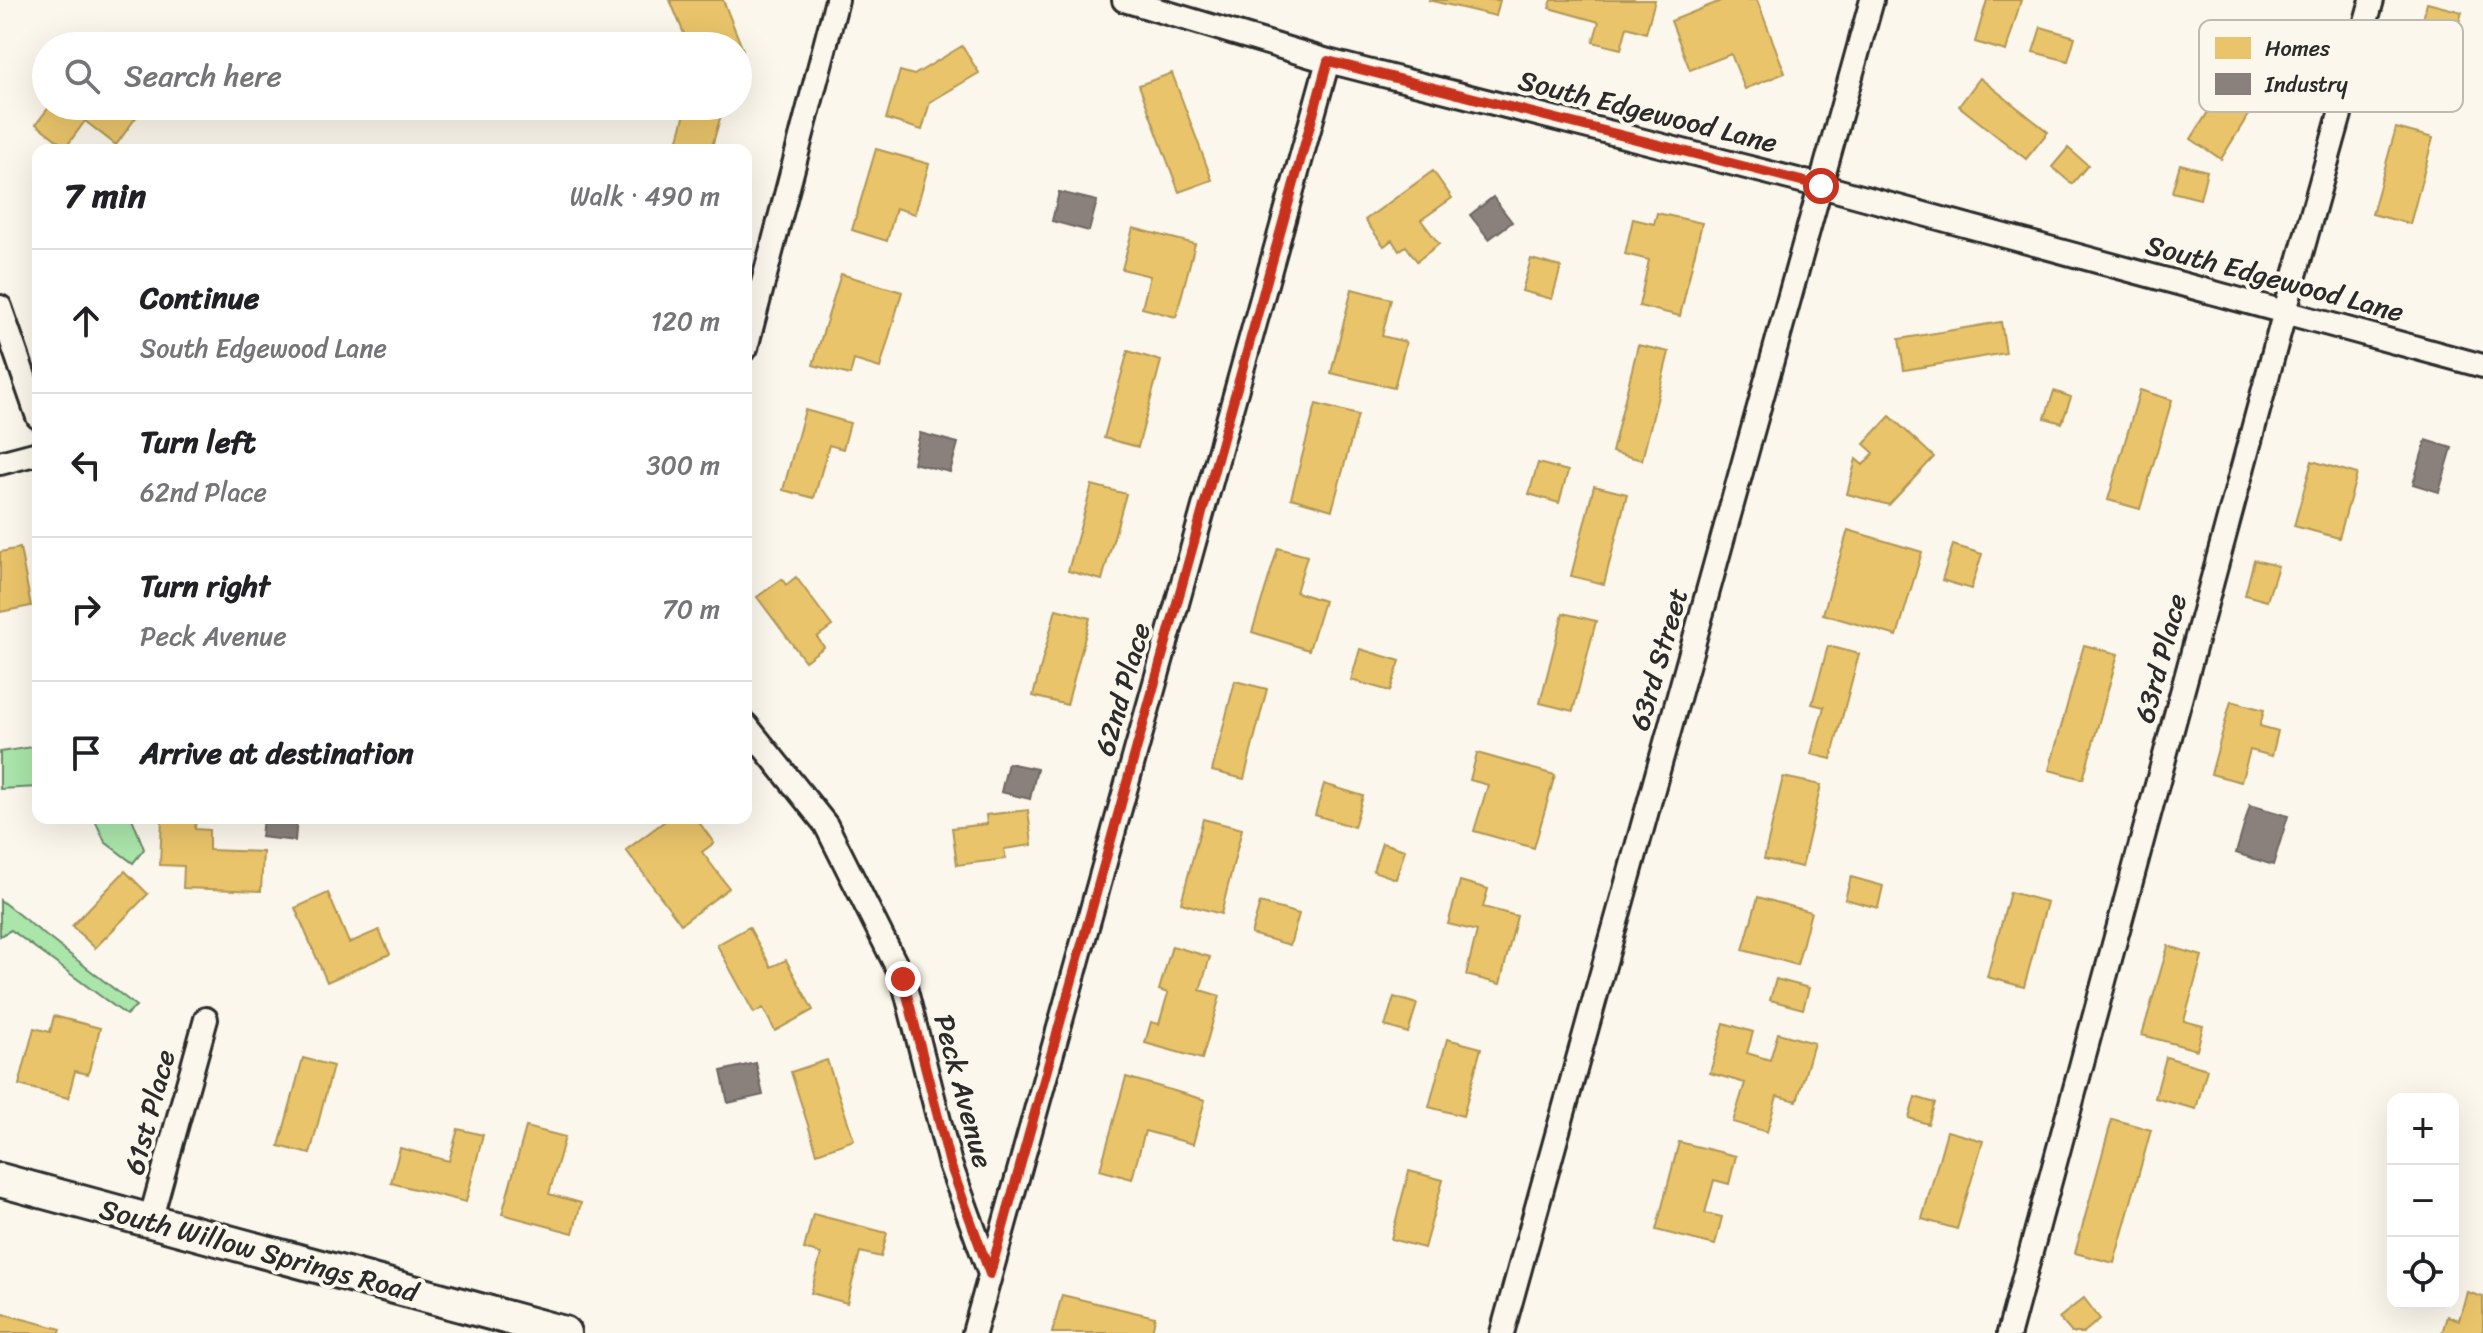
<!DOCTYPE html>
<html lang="en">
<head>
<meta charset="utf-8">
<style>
  :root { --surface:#fff; --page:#f2f2f2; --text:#202124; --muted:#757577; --line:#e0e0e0 }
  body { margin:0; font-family:Sriracha,sans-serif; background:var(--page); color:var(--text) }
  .controls { position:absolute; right:24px; bottom:24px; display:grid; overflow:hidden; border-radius:16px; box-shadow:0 8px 32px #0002 }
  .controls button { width:72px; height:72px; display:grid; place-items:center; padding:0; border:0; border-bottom:2px solid var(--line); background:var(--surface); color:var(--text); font:40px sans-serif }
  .stop { position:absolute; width:24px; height:24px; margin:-18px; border:6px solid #c8321e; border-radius:50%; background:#fff }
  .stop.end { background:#c8321e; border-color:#fff; box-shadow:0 2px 8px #0008 }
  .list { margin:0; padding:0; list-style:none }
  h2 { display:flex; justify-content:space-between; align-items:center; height:104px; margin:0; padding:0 32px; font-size:34px }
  h2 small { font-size:26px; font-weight:400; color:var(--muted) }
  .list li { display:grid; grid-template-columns:52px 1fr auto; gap:24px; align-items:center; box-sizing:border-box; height:144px; padding:0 32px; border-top:2px solid var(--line) }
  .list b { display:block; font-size:30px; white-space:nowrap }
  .list p { margin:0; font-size:26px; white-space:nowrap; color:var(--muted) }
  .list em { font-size:26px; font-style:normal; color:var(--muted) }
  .icon { flex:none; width:44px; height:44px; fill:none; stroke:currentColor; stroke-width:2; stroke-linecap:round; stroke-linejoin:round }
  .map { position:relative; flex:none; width:2483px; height:1333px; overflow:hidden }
  .search { position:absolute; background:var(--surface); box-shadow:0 8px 32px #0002; left:32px; top:32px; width:720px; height:88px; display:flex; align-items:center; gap:20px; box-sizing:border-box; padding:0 28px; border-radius:44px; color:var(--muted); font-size:30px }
  .panel { position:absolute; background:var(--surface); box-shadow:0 8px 32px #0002; left:32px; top:144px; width:720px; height:680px; border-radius:16px }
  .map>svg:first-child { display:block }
  .green { fill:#aae5aa; stroke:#6a886a; stroke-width:2 }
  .homes { fill:#e9c46a; stroke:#b09657; stroke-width:2 }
  .industry { fill:#8a817c; stroke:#6e6764; stroke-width:2 }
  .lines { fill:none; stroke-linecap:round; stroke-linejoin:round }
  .street-casing { stroke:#2b2b2b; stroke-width:28 }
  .secondary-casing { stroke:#2b2b2b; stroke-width:38 }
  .street { stroke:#fbf7ec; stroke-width:22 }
  .secondary { stroke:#fbf7ec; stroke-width:32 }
  .route { stroke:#c8321e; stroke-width:10 }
  .labels { text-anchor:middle; stroke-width:8; stroke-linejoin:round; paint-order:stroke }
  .street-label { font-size:28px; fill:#2b2b2b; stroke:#fbf7ec }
  .key { fill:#fbf7ec; stroke:#bdbab2; stroke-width:2 }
  .key-label { font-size:22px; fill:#2b2b2b }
</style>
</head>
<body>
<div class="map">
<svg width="2483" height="1333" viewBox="0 0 2483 1333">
  <rect width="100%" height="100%" fill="#fbf7ec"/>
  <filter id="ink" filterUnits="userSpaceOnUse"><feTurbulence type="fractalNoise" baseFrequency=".0125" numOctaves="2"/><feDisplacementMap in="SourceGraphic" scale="16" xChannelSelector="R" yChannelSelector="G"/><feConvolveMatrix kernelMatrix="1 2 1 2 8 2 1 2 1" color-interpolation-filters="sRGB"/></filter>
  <g filter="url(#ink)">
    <!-- green -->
    <path class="green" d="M 38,746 L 38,787 L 0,789 L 0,752 Z
      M 94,818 L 132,818 L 144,849 L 133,863 L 105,842 Z
      M 0,900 L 136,1006 L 126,1015 L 11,930 L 0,936 Z"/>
    <!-- homes -->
    <path class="homes" d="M 670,0 L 723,0 L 743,50 L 738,53 L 738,46 L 689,46 Z
      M 1428,0 L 1500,0 L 1496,16 Z
      M 1552,0 L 1655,0 L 1646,33 L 1627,27 L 1621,49 L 1593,42 L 1599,22 L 1549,8 Z
      M 1723,0 L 1757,0 L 1785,73 L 1745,89 L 1731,54 L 1690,70 L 1671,21 Z
      M 1987,0 L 2021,0 L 2006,51 L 1975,42 Z
      M 2427,3 L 2462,12 L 2454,40 L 2420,32 Z
      M 2041,27 L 2075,37 L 2068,61 L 2033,52 Z
      M 962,46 L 979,73 L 930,102 L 922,130 L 886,119 L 900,71 L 914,75 Z
      M 1172,73 L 1212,180 L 1179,192 L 1139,85 Z
      M 1980,78 L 2048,132 L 2026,159 L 1959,106 Z
      M 2225,85 L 2255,104 L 2221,159 L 2191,139 Z
      M 50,106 L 123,106 L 137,116 L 116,145 L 85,121 L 66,147 L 36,124 Z
      M 687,106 L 723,108 L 711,150 L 675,150 Z
      M 2396,128 L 2433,138 L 2410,224 L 2372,214 Z
      M 2068,148 L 2088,165 L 2072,184 L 2052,167 Z
      M 876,149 L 929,164 L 915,214 L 896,208 L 887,241 L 852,230 Z
      M 2180,164 L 2207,171 L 2200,199 L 2172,192 Z
      M 1433,171 L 1452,198 L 1421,220 L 1439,244 L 1417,261 L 1406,246 L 1399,251 L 1392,240 L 1384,246 L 1365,220 Z
      M 1657,213 L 1702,223 L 1680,316 L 1639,306 L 1649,260 L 1625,254 L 1633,219 L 1654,224 Z
      M 1133,228 L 1195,244 L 1176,317 L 1142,308 L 1150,276 L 1122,269 Z
      M 1531,259 L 1561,267 L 1552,299 L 1522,291 Z
      M 841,274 L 902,292 L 880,368 L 854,360 L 850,375 L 813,365 Z
      M 1352,289 L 1391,299 L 1382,336 L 1406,342 L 1394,388 L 1331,373 Z
      M 2001,322 L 2006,353 L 1904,370 L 1899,339 Z
      M 1638,345 L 1669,352 L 1642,460 L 1612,452 Z
      M 1128,351 L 1161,361 L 1138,447 L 1104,438 Z
      M 2140,390 L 2172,400 L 2140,509 L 2108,500 Z
      M 2054,391 L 2071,397 L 2062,423 L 2045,418 Z
      M 1316,404 L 1358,415 L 1332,510 L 1291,498 Z
      M 805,410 L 850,423 L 843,449 L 829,445 L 814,498 L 783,490 Z
      M 1890,416 L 1934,457 L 1889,505 L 1847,494 L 1856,459 L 1863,465 L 1874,453 L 1864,444 Z
      M 2312,461 L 2357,474 L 2339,538 L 2294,526 Z
      M 1538,463 L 1568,471 L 1559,503 L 1529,494 Z
      M 1092,485 L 1126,494 L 1102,580 L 1068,571 Z
      M 1594,486 L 1627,494 L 1604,584 L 1571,576 Z
      M 1848,530 L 1922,552 L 1897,636 L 1823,614 Z
      M 1953,545 L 1982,554 L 1971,589 L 1942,580 Z
      M 20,548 L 31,606 L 0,612 L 0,552 Z
      M 1278,548 L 1307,556 L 1296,592 L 1324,601 L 1309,650 L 1252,632 Z
      M 2254,560 L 2278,566 L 2267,601 L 2245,595 Z
      M 796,577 L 832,626 L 817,637 L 824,647 L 805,661 L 757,597 L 782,579 L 786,585 Z
      M 1056,609 L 1090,618 L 1067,705 L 1033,696 Z
      M 1563,613 L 1596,621 L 1573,711 L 1540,703 Z
      M 2084,645 L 2118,654 L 2083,779 L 2049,770 Z
      M 1828,646 L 1859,654 L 1831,759 L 1811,754 L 1824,707 L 1812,704 Z
      M 1360,649 L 1400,661 L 1390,691 L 1351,680 Z
      M 1235,681 L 1267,689 L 1244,779 L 1212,771 Z
      M 2231,701 L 2264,710 L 2260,726 L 2278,731 L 2272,756 L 2250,750 L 2241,782 L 2211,774 Z
      M 1477,753 L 1555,775 L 1534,848 L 1474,831 L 1488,785 L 1470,780 Z
      M 1783,777 L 1821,785 L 1802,867 L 1764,859 Z
      M 1324,784 L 1363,796 L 1354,827 L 1315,815 Z
      M 1028,810 L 1032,845 L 1004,849 L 1006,859 L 957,865 L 952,828 L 987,824 L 986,815 Z
      M 162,818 L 196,818 L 195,829 L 209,830 L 209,850 L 263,852 L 261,891 L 183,888 L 184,866 L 160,865 Z
      M 669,818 L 696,818 L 714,843 L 702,852 L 729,888 L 681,924 L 626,850 Z
      M 1203,819 L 1242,829 L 1221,914 L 1181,903 Z
      M 1382,843 L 1405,850 L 1396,879 L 1373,871 Z
      M 125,871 L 148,894 L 95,948 L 72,926 Z
      M 1851,877 L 1883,886 L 1878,908 L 1845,899 Z
      M 1460,881 L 1488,889 L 1483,907 L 1517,916 L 1500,984 L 1466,975 L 1477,931 L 1448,924 Z
      M 2010,892 L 2047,902 L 2024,987 L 1987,977 Z
      M 328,893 L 349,943 L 379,930 L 390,954 L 327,982 L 295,908 Z
      M 1758,897 L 1811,912 L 1797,965 L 1743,950 Z
      M 1260,903 L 1299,914 L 1290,945 L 1251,934 Z
      M 749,927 L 771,967 L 786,960 L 813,1010 L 775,1031 L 763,1008 L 754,1013 L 717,945 Z
      M 1172,946 L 1210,957 L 1200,990 L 1220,996 L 1202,1059 L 1145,1043 L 1151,1022 L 1159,1024 L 1168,993 L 1159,990 Z
      M 2168,946 L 2202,956 L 2184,1021 L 2203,1026 L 2197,1050 L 2142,1035 Z
      M 1776,979 L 1809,988 L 1803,1009 L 1770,1000 Z
      M 1394,997 L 1417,1004 L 1408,1033 L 1385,1026 Z
      M 54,1016 L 100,1028 L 88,1074 L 75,1071 L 68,1098 L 19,1085 L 34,1028 L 50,1032 Z
      M 1724,1023 L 1753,1032 L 1747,1053 L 1770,1060 L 1778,1033 L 1814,1043 L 1797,1101 L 1777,1096 L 1767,1132 L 1733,1122 L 1745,1083 L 1710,1073 Z
      M 1447,1039 L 1481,1048 L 1463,1116 L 1429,1107 Z
      M 2166,1057 L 2207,1069 L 2196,1109 L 2155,1098 Z
      M 303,1058 L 333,1066 L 310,1154 L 279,1146 Z
      M 827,1060 L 854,1140 L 817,1153 L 791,1072 Z
      M 1126,1077 L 1205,1100 L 1193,1144 L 1145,1131 L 1132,1179 L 1100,1170 Z
      M 1915,1097 L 1935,1103 L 1928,1124 L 1909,1118 Z
      M 2112,1119 L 2151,1130 L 2114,1263 L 2075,1253 Z
      M 526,1127 L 565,1137 L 549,1194 L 581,1203 L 573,1233 L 502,1214 Z
      M 458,1129 L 483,1135 L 466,1202 L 391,1183 L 400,1148 L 449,1161 Z
      M 1947,1131 L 1983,1141 L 1957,1229 L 1922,1219 Z
      M 1679,1142 L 1736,1156 L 1729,1184 L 1714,1180 L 1705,1213 L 1722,1217 L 1715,1245 L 1656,1230 Z
      M 1409,1171 L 1443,1180 L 1424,1248 L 1391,1239 Z
      M 813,1214 L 887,1233 L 881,1257 L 860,1252 L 847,1303 L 811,1293 L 821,1254 L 804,1249 Z
      M 2467,1292 L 2483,1297 L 2483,1333 L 2442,1333 L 2447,1316 L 2459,1320 Z
      M 1062,1295 L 1155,1317 L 1152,1333 L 1052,1333 Z
      M 2084,1298 L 2100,1319 L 2083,1333 L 2072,1333 L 2059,1318 Z
      M 0,1313 L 61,1329 L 60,1333 L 0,1333 Z"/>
    <!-- industry -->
    <path class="industry" d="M 1059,192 L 1097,201 L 1089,231 L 1052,221 Z
      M 1493,197 L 1512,222 L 1489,239 L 1470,215 Z
      M 920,433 L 958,443 L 950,472 L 913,463 Z
      M 2426,440 L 2452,448 L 2439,492 L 2413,484 Z
      M 1008,763 L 1037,769 L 1030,799 L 1001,792 Z
      M 2250,805 L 2288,816 L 2273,865 L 2236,853 Z
      M 263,818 L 297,818 L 295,841 L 261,837 Z
      M 756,1063 L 763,1095 L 728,1103 L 721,1071 Z"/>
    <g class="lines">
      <!-- street casing -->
      <g class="street-casing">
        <path id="street" d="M 1124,0 L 1328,61 L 1821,186 L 2483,366
          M 0,307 L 38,417
          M 746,348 L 837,0
          M 0,463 L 38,453
          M 746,725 L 826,825 L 903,979 L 950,1164 L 990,1274
          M 150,1221 L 206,1019
          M 974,1333 L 1328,61
          M 1502,1333 L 1872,0
          M 2009,1333 L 2285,311 L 2372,0"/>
      </g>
      <!-- secondary casing -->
      <g class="secondary-casing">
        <path id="secondary" d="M 0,1180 L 564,1333"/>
      </g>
      <!-- street -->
      <use href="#street" class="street"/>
      <!-- secondary -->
      <use href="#secondary" class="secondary"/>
    </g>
  </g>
  <g class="lines" filter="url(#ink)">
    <!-- route -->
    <path class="route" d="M 903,979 L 950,1164 L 990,1274 L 1328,61 L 1821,186"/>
  </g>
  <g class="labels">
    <!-- street labels -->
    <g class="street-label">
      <text transform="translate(1648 111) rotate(14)" y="10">South Edgewood Lane</text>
      <text transform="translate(2275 278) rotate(15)" y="10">South Edgewood Lane</text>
      <text transform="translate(2160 658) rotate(-75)" y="10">63rd Place</text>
      <text transform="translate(1658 659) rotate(-74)" y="10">63rd Street</text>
      <text transform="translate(1122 689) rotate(-74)" y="10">62nd Place</text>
      <text transform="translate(964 1091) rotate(75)" y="10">Peck Avenue</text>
      <text transform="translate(149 1112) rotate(-75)" y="10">61st Place</text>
      <text transform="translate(259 1250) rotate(15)" y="10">South Willow Springs Road</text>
    </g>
  </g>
  <!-- legend -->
  <rect x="2199" y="20" width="264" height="92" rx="12" class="key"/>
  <rect x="2215" y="37" width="36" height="22" fill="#e9c46a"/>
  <rect x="2215" y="73" width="36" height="22" fill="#8a817c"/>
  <g class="key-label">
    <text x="2265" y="56">Homes</text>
    <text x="2265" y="92">Industry</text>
  </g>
</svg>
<div class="controls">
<button>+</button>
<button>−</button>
<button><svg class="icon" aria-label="locate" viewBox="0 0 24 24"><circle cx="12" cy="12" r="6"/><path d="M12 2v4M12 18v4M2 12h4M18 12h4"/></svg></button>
</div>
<div class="stop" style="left:1821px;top:186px"></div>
<div class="stop end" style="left:903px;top:979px"></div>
<div class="search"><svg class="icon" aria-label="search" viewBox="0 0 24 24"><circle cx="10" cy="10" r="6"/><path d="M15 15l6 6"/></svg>Search here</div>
<section class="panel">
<h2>7 min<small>Walk · 490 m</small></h2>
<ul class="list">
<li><svg class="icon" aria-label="ahead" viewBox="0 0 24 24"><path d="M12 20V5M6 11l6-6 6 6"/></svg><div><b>Continue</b><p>South Edgewood Lane</p></div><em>120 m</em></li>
<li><svg class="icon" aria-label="left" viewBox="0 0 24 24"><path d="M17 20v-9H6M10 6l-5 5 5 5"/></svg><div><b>Turn left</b><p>62nd Place</p></div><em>300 m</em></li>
<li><svg class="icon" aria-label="right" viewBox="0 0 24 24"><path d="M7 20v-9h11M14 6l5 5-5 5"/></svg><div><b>Turn right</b><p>Peck Avenue</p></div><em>70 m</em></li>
<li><svg class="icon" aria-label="arrive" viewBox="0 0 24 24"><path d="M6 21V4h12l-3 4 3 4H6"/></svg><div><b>Arrive at destination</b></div></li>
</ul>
</section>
</div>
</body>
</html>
